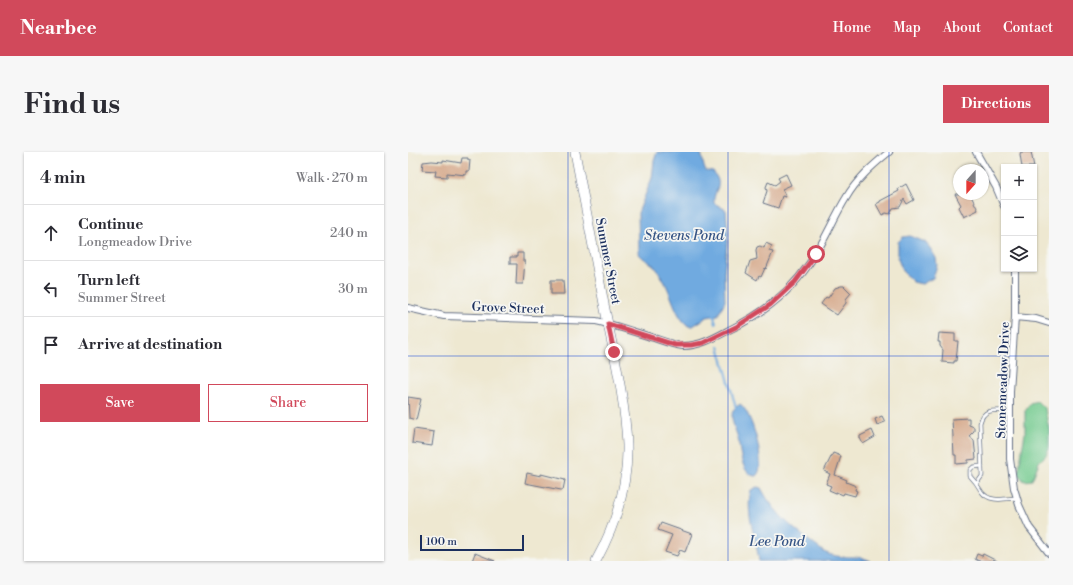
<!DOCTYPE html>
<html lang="en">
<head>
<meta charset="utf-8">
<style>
  :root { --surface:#fff; --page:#f7f7f7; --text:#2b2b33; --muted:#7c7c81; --line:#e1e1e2; --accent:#d1495b }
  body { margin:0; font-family:"Libre Bodoni",serif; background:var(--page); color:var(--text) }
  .controls { position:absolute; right:12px; top:12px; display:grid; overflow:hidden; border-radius:0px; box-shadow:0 1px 3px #0004 }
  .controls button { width:36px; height:36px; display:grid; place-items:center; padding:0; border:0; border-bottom:1px solid var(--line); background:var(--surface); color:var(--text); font:20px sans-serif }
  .compass { position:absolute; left:545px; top:12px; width:36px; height:36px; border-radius:50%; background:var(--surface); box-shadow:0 1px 3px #0004; rotate:201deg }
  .scale { position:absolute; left:12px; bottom:10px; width:104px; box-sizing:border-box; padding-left:4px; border:2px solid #1b2f5e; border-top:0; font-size:11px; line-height:14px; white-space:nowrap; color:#1b2f5e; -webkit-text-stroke:3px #f6f6f2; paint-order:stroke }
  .stop { position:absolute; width:12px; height:12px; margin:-9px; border:3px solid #d1495b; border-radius:50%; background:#fff }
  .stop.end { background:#d1495b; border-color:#fff; box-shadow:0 1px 4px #0008 }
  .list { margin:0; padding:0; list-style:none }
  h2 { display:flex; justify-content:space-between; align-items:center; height:52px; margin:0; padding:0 16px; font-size:17px }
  h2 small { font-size:13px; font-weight:400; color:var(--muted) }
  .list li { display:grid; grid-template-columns:26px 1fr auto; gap:12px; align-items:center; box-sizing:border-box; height:56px; padding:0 16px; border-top:1px solid var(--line) }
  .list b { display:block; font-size:15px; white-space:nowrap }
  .list p { margin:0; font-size:13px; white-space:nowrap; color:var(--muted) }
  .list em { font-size:13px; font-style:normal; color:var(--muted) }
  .actions { display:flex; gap:8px; padding:12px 16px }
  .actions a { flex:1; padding:9px 0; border:1px solid var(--accent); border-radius:0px; text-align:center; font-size:14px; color:var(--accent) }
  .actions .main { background:var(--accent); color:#fff }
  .icon { flex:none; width:22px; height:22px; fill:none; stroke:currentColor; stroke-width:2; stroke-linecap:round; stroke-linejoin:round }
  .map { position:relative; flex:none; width:641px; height:409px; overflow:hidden; border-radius:0px }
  header { display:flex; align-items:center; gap:24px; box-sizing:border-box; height:56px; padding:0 20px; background:var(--accent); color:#fff }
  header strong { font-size:19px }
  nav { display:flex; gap:22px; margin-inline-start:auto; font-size:14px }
  .intro { display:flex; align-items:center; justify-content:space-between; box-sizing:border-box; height:96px; padding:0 24px }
  h1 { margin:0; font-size:28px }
  .button { padding:10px 18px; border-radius:0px; background:var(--accent); color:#fff; font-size:14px; font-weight:700 }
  main { display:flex; gap:24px; padding:0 24px }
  aside { flex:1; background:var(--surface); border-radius:0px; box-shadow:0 1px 3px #0004 }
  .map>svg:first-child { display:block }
  .green { fill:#75cb90; stroke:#487d77 }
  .water { fill:#70aae0; stroke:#466c9f }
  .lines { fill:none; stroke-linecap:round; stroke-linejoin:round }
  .stream { stroke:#70aae0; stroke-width:2 }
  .building { fill:#d7ac8f }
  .lane-casing { stroke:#657086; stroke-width:4.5 }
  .street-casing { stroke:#657086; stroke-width:8 }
  .secondary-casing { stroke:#657086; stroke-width:10 }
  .lane { stroke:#fff; stroke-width:3 }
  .street { stroke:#fff; stroke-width:6 }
  .secondary { stroke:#fff; stroke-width:9 }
  .route { stroke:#d1495b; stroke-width:5 }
  .grid { fill:none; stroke:#1d4ed8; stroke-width:1; stroke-opacity:0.55 }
  .labels { text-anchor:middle; stroke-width:3.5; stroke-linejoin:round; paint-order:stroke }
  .street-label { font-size:13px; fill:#1b2f5e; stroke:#f6f6f2 }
  .water-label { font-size:14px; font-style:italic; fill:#355485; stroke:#f6f6f2 }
</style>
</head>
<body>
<header>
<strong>Nearbee</strong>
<nav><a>Home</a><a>Map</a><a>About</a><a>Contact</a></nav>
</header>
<div class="intro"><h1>Find us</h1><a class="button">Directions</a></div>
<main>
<aside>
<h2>4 min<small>Walk · 270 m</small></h2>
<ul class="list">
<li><svg class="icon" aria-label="ahead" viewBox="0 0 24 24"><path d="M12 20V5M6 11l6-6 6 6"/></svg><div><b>Continue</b><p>Longmeadow Drive</p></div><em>240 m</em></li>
<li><svg class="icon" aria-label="left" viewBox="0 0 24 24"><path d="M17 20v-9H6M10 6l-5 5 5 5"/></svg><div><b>Turn left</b><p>Summer Street</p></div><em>30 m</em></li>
<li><svg class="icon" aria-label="arrive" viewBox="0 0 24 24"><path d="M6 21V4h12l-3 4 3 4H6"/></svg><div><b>Arrive at destination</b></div></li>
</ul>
<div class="actions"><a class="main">Save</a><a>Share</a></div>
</aside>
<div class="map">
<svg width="641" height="409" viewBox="0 0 641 409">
  <rect width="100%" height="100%" fill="#f6f6f2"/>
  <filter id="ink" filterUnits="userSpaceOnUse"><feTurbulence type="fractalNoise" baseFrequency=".025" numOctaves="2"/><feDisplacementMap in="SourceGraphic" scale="8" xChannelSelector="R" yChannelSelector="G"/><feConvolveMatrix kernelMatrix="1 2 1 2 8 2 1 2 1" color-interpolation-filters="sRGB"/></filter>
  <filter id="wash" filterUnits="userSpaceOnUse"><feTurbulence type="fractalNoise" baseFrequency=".012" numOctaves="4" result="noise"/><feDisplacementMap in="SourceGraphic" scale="16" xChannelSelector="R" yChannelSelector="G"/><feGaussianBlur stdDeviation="0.9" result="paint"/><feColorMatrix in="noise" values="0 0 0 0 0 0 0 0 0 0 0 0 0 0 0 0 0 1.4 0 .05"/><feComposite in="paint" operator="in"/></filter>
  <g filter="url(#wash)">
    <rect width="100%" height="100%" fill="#eee8d1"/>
    <!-- green -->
    <path class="green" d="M 629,249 L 637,257 L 641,277 L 641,296 L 638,303 L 631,310 L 624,328 L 616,329 L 611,323 L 611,316 L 617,281 L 617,259 L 622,251 Z"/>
    <!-- water -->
    <path class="water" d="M 249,0 L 292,0 C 296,6 294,13 298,19 L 305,20 C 317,34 305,37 306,51 L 318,58 L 320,82 L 316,121 L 317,149 L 310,163 L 299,165 L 285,174 L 280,174 C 266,162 264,142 255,127 C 252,122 248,115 244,112 C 239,108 235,107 231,102 L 230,61 L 244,26 L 246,9 Z
      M 502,84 L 517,90 L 522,96 L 528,106 L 529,113 L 525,126 L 514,132 L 505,130 L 495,120 L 490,107 L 490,90 L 495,85 Z
      M 332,252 C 343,258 360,315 348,324 C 333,324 332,297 330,286 C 327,276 322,268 325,258 Z
      M 349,335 L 353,336 C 368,365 391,381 416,400 C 433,409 448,401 463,409 L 351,409 C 348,385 337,362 343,338 Z"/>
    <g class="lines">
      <!-- stream -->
      <path class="stream" d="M 305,161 L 308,172
        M 311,194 L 328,256"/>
    </g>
    <g id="blocks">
      <!-- building -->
      <path class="building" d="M 613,0 L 623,0 L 626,15 L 614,15 L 612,2 Z
        M 54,6 L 60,6 L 60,8 L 62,8 L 61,19 L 58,19 L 58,23 L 39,21 L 39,25 L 27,24 L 28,19 L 14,18 L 15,10 L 24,9 L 35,10 L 35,8 L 53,11 Z
        M 378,22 L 383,33 L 374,37 L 378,45 L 374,44 L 370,56 L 355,51 L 359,39 L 358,35 L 360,30 L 367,33 L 372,29 L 370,26 Z
        M 498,32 L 506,48 L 499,52 L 496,47 L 492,55 L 485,56 L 482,62 L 478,61 L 474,63 L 468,52 L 472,50 L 472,49 L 491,39 L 490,37 Z
        M 547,42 L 562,42 L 570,58 L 556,65 L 551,55 L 553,53 Z
        M 358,91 L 364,94 L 361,99 L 365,100 L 358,117 L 357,116 L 353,125 L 351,124 L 349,128 L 338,121 L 342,109 L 349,107 L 348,98 L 349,95 L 352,94 L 356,96 Z
        M 109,101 L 115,101 L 115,109 L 117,109 L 115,132 L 108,132 L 109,112 L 102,112 L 102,105 L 109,105 Z
        M 143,128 L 155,128 L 156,142 L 143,142 Z
        M 433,134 L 436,134 L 443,141 L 438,147 L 438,151 L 429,163 L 413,152 L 418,145 L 420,146 L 427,136 Z
        M 531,181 L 547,182 L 547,189 L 550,189 L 548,209 L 546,209 L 546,211 L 534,210 L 535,198 L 532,194 L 532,190 L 530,190 Z
        M 0,245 L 13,247 L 8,268 L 1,266 Z
        M 474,264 L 477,270 L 469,273 L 467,267 Z
        M 561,266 L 561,273 L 566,275 L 566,279 L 561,284 L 566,288 L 568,307 L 560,308 L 560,311 L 548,312 L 548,303 L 546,303 L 544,267 Z
        M 6,277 L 26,280 L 24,294 L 4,291 Z
        M 464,278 L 467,285 L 455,292 L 452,286 L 452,284 Z
        M 425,301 L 433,304 L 427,323 L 439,328 L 438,330 L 448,334 L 447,338 L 449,339 L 447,344 L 436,341 L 435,343 L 428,340 L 428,341 L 421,338 L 423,334 L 418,332 L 422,322 L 416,319 Z
        M 119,321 L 133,324 L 133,322 L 157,328 L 155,338 L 153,338 L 117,331 Z
        M 253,371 L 284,382 L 277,400 L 272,398 L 269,404 L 257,400 L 264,383 L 250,378 Z
        M 67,401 L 87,409 L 64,409 Z
        M 569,402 L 574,404 L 575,402 L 589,409 L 571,409 L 567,407 Z"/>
    </g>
  </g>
  <g filter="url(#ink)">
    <use href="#blocks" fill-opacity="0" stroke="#657086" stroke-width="1"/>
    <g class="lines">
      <!-- lane casing -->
      <g class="lane-casing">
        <path id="lane" d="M 574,314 L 565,315 L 562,318 L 562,324 C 568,330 569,332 573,339 C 581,351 596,347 608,346
          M 569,331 L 574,324 L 574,321 L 572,271 C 576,255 588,259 601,259"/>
      </g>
      <!-- street casing -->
      <g class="street-casing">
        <path id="street" d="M 568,0 L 588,35 L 596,54
          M 607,117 L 607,165 L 602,239 L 602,307 L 606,336 L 611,353 L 621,375 L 641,401
          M 0,156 L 36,164 L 188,169 C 207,173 226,180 246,186 C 255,189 265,193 275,194 C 293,194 308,185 323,177 C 354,162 382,140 401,112 C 416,91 425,67 438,46 C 449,27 465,13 481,0
          M 607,165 L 628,167 L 641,171"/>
      </g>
      <!-- secondary casing -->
      <g class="secondary-casing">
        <path id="secondary" d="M 167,0 C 177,51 186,102 196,152 C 205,199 217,245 219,293 C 220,333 207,374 188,409"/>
      </g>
      <!-- lane -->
      <use href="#lane" class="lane"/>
      <!-- street -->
      <use href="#street" class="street"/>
      <!-- secondary -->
      <use href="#secondary" class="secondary"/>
    </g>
  </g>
  <g class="lines" filter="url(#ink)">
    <!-- route -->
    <path class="route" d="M 206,200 L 200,172 L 267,193 L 283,193 L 295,191 L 328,175 L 362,153 L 387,130 L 408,102"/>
  </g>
  <!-- grid -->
  <path class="grid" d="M 160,0 L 160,409M 320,0 L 320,409M 481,0 L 481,409M 0,204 L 641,204"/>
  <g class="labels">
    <!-- street labels -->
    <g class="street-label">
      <text transform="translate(201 109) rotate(79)" y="5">Summer Street</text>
      <text transform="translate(100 155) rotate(2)" y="5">Grove Street</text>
      <text transform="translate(594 228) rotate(-88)" y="5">Stonemeadow Drive</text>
    </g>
    <!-- water labels -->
    <g class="water-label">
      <text x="276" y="88">Stevens Pond</text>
      <text x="369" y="394">Lee Pond</text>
    </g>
  </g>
</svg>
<div class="controls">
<button>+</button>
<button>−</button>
<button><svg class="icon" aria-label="layers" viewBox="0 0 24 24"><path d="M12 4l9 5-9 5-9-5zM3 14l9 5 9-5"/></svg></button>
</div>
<svg class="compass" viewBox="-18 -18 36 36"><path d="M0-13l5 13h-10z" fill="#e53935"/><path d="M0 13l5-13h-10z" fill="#7c7c81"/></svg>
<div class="scale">100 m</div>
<div class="stop" style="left:408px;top:102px"></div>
<div class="stop end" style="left:206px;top:200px"></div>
</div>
</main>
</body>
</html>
